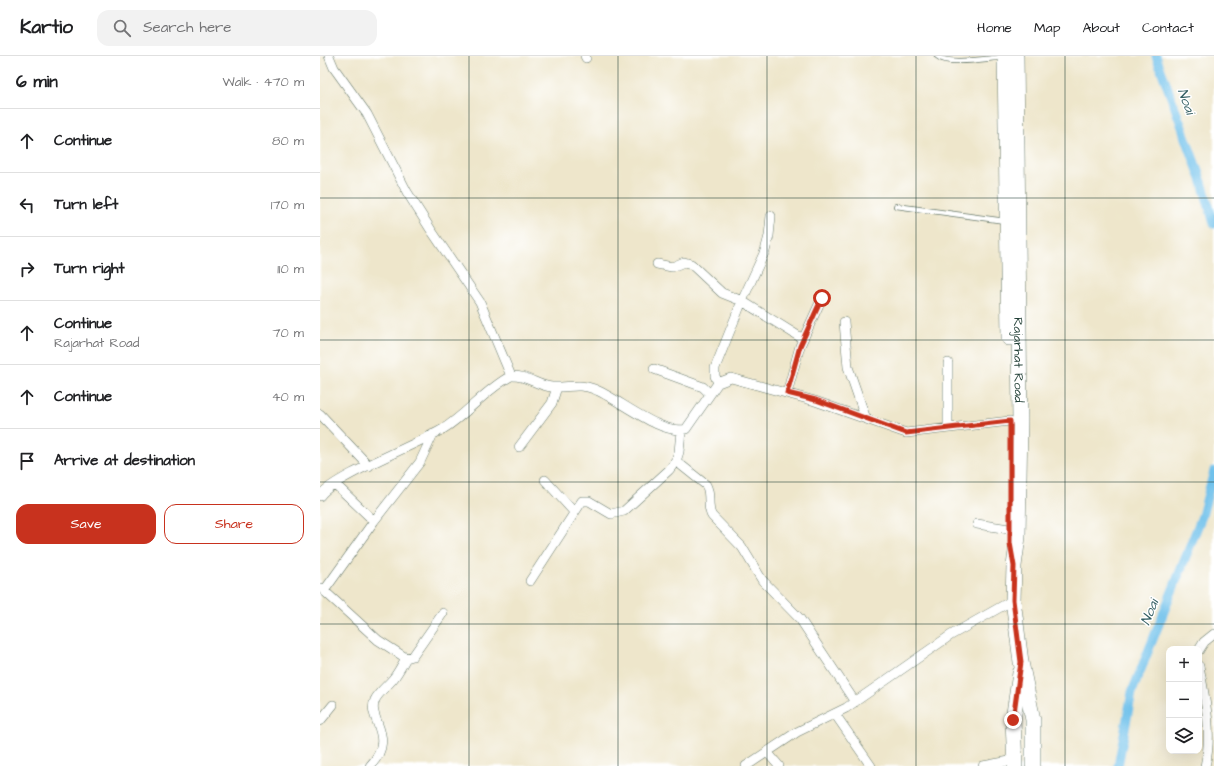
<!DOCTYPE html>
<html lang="en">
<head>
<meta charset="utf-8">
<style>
  :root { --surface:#fff; --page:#f2f2f2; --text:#202124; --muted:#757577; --line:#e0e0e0; --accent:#c8321e }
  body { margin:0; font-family:"Architects Daughter",sans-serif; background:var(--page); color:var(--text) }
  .controls { position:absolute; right:12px; bottom:12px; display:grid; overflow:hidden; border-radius:8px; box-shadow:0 4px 16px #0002 }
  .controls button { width:36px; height:36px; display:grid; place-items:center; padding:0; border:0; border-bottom:1px solid var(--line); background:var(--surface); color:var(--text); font:20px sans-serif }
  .stop { position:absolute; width:12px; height:12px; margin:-9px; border:3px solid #c8321e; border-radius:50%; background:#fff }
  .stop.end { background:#c8321e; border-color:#fff; box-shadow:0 1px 4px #0008 }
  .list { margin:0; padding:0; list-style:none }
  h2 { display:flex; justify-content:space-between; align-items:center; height:52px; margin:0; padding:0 16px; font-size:17px }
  h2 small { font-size:13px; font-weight:400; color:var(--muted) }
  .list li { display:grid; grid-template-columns:26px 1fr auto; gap:12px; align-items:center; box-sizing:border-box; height:64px; padding:0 16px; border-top:1px solid var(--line) }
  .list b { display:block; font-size:15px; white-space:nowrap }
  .list p { margin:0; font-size:13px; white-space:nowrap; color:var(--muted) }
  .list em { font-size:13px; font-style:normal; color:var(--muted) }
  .actions { display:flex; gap:8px; padding:12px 16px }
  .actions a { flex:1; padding:9px 0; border:1px solid var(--accent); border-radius:12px; text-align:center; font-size:14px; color:var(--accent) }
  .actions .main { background:var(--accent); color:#fff }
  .icon { flex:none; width:22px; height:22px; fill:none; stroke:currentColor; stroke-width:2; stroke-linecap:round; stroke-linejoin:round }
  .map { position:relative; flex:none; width:894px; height:710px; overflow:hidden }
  header { display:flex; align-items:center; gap:24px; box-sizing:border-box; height:56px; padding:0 20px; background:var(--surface); border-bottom:1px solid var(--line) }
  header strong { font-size:19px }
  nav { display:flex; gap:22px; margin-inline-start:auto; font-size:14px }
  .search { width:280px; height:36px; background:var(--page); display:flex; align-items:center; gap:10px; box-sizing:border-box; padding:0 14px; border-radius:12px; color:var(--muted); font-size:15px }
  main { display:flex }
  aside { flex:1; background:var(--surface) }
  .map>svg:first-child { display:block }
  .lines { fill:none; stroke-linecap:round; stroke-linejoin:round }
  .canal { stroke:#6fc1eb; stroke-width:9 }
  .service-casing { stroke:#677869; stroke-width:6 }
  .minor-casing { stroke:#677869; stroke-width:10 }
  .primary-casing { stroke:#677869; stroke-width:16 }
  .service { stroke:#fff; stroke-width:4.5 }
  .minor { stroke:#fff; stroke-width:9 }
  .primary { stroke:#fff; stroke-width:15 }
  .route { stroke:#c8321e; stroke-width:5 }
  .grid { fill:none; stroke:#1f3d34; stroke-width:1; stroke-opacity:0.55 }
  .labels { text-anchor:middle; stroke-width:3; stroke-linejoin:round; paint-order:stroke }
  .street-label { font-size:13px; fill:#1f3d34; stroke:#fff }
  .water-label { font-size:14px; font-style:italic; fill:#335e62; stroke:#fff }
</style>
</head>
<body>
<header>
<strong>Kartio</strong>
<div class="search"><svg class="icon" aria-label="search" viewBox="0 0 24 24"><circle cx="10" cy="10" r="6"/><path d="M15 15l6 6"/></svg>Search here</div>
<nav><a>Home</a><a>Map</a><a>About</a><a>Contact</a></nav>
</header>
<main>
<aside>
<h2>6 min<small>Walk · 470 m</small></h2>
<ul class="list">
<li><svg class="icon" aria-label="ahead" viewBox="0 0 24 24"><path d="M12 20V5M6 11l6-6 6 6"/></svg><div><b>Continue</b></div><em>80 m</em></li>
<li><svg class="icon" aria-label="left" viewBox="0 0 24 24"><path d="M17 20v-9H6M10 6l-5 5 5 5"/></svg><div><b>Turn left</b></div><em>170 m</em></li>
<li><svg class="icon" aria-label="right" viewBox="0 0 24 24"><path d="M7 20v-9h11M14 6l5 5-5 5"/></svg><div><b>Turn right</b></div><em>110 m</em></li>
<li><svg class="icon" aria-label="ahead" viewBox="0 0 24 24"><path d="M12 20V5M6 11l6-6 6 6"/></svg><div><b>Continue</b><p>Rajarhat Road</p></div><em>70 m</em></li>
<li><svg class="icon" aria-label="ahead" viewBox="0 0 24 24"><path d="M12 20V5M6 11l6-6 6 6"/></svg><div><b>Continue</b></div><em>40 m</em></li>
<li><svg class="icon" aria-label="arrive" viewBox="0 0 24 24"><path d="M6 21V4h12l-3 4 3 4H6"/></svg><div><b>Arrive at destination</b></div></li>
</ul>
<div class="actions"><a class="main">Save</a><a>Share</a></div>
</aside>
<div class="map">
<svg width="894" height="710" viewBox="0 0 894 710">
  <rect width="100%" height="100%" fill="#fff"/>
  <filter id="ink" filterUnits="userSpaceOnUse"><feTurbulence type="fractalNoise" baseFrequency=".025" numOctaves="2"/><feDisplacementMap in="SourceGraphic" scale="8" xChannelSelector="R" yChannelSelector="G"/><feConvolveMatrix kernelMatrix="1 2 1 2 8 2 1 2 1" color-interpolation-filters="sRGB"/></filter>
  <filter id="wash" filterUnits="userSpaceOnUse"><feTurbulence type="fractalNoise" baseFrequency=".012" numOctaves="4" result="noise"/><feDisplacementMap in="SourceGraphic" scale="16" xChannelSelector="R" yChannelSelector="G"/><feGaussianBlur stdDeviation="0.9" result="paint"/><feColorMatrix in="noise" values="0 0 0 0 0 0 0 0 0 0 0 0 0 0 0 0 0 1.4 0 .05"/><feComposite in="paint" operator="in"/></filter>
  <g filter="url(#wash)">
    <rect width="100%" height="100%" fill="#eee6cb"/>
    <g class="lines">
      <!-- canal -->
      <path class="canal" d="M 836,0 L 882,126 L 894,168
        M 798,710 L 812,636 L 882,460 L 894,415"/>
    </g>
  </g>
  <g filter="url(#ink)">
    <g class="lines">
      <!-- service casing -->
      <g class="service-casing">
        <path id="service" d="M 617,0 C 628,10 668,2 684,1
          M 576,150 L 685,165"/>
      </g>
      <!-- minor casing -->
      <g class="minor-casing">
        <path id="minor" d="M 9,0 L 14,12 L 47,58 L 87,136 L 111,174 L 160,246 L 191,320
          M 265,0 L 266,2
          M 337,208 L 352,211 L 364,206 L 371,208 L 402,237 L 422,245 L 483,283
          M 524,266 L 528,311 L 546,363
          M 628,307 L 628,372
          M 334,313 L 383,331 L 389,337
          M 398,327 L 395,320 L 395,312 L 422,245 L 445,195 L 449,180 L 451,160
          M 467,337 L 480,290 L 502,242
          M 0,358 L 49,410
          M 199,391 L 232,347 L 237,331
          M 356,405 L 386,429 C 392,439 386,451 392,460 L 422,491 L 442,524 L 480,563 L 535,646
          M 225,424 L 254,456
          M 15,428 L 54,465
          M 0,440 C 11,422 100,387 123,373 C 147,358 166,333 191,320 C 208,319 217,330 232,331 C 248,332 258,327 274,333 C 298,342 341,380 366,373 L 398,327 L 411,322 L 495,345 L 586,377 L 690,365
          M 657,468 L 689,473
          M 210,525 L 262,445 L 269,445 L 291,458 L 304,455 L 349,414 L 356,405 L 359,396 L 361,375
          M 1,532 L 58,584 L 86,602 L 93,600 L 123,557
          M 4,535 L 54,465 L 100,406 L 113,378
          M 879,594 L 884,586 L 894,578
          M 879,610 C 885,643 893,677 885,710
          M 515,658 L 551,710
          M 0,665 L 13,649
          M 447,696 L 459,710
          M 50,710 C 78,680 46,663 55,644 C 58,637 68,629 73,623 C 78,617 82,609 86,602
          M 426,710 L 477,676 L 526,652 L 631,579 L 693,544
          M 663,710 L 695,704"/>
      </g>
      <!-- primary casing -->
      <g class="primary-casing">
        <g id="primary">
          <path d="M 685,0 L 689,282"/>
          <path id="s1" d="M 696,0 L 700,364 L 698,481 L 694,510 L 693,544 L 701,606 L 713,664 L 713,710"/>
          <path d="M 695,710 L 693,664 L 700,617"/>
        </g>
      </g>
      <!-- service -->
      <use href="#service" class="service"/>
      <!-- minor -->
      <use href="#minor" class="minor"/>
      <!-- primary -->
      <use href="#primary" class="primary"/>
    </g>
  </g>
  <g class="lines" filter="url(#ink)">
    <!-- route -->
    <path class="route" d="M 502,242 L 480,290 L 467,337 L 496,344 L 586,377 L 690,365 L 690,487 L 694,510 L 693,544 L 701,606 L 693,664"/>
  </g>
  <!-- grid -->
  <path class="grid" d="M 149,0 L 149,710M 298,0 L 298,710M 447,0 L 447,710M 596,0 L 596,710M 745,0 L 745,710M 0,142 L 894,142M 0,284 L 894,284M 0,426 L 894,426M 0,568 L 894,568"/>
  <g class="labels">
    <!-- street labels -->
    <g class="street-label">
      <text dy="5" stroke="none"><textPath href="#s1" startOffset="304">Rajarhat Road</textPath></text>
    </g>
    <!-- water labels -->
    <g class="water-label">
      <text transform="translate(867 45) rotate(70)" y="5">Noai</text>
      <text transform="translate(829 556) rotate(-68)" y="5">Noai</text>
    </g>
  </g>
</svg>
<div class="controls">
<button>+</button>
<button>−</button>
<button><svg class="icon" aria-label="layers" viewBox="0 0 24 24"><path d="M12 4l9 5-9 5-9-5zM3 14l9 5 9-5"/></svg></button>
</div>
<div class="stop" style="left:502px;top:242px"></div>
<div class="stop end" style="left:693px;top:664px"></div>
</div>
</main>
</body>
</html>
